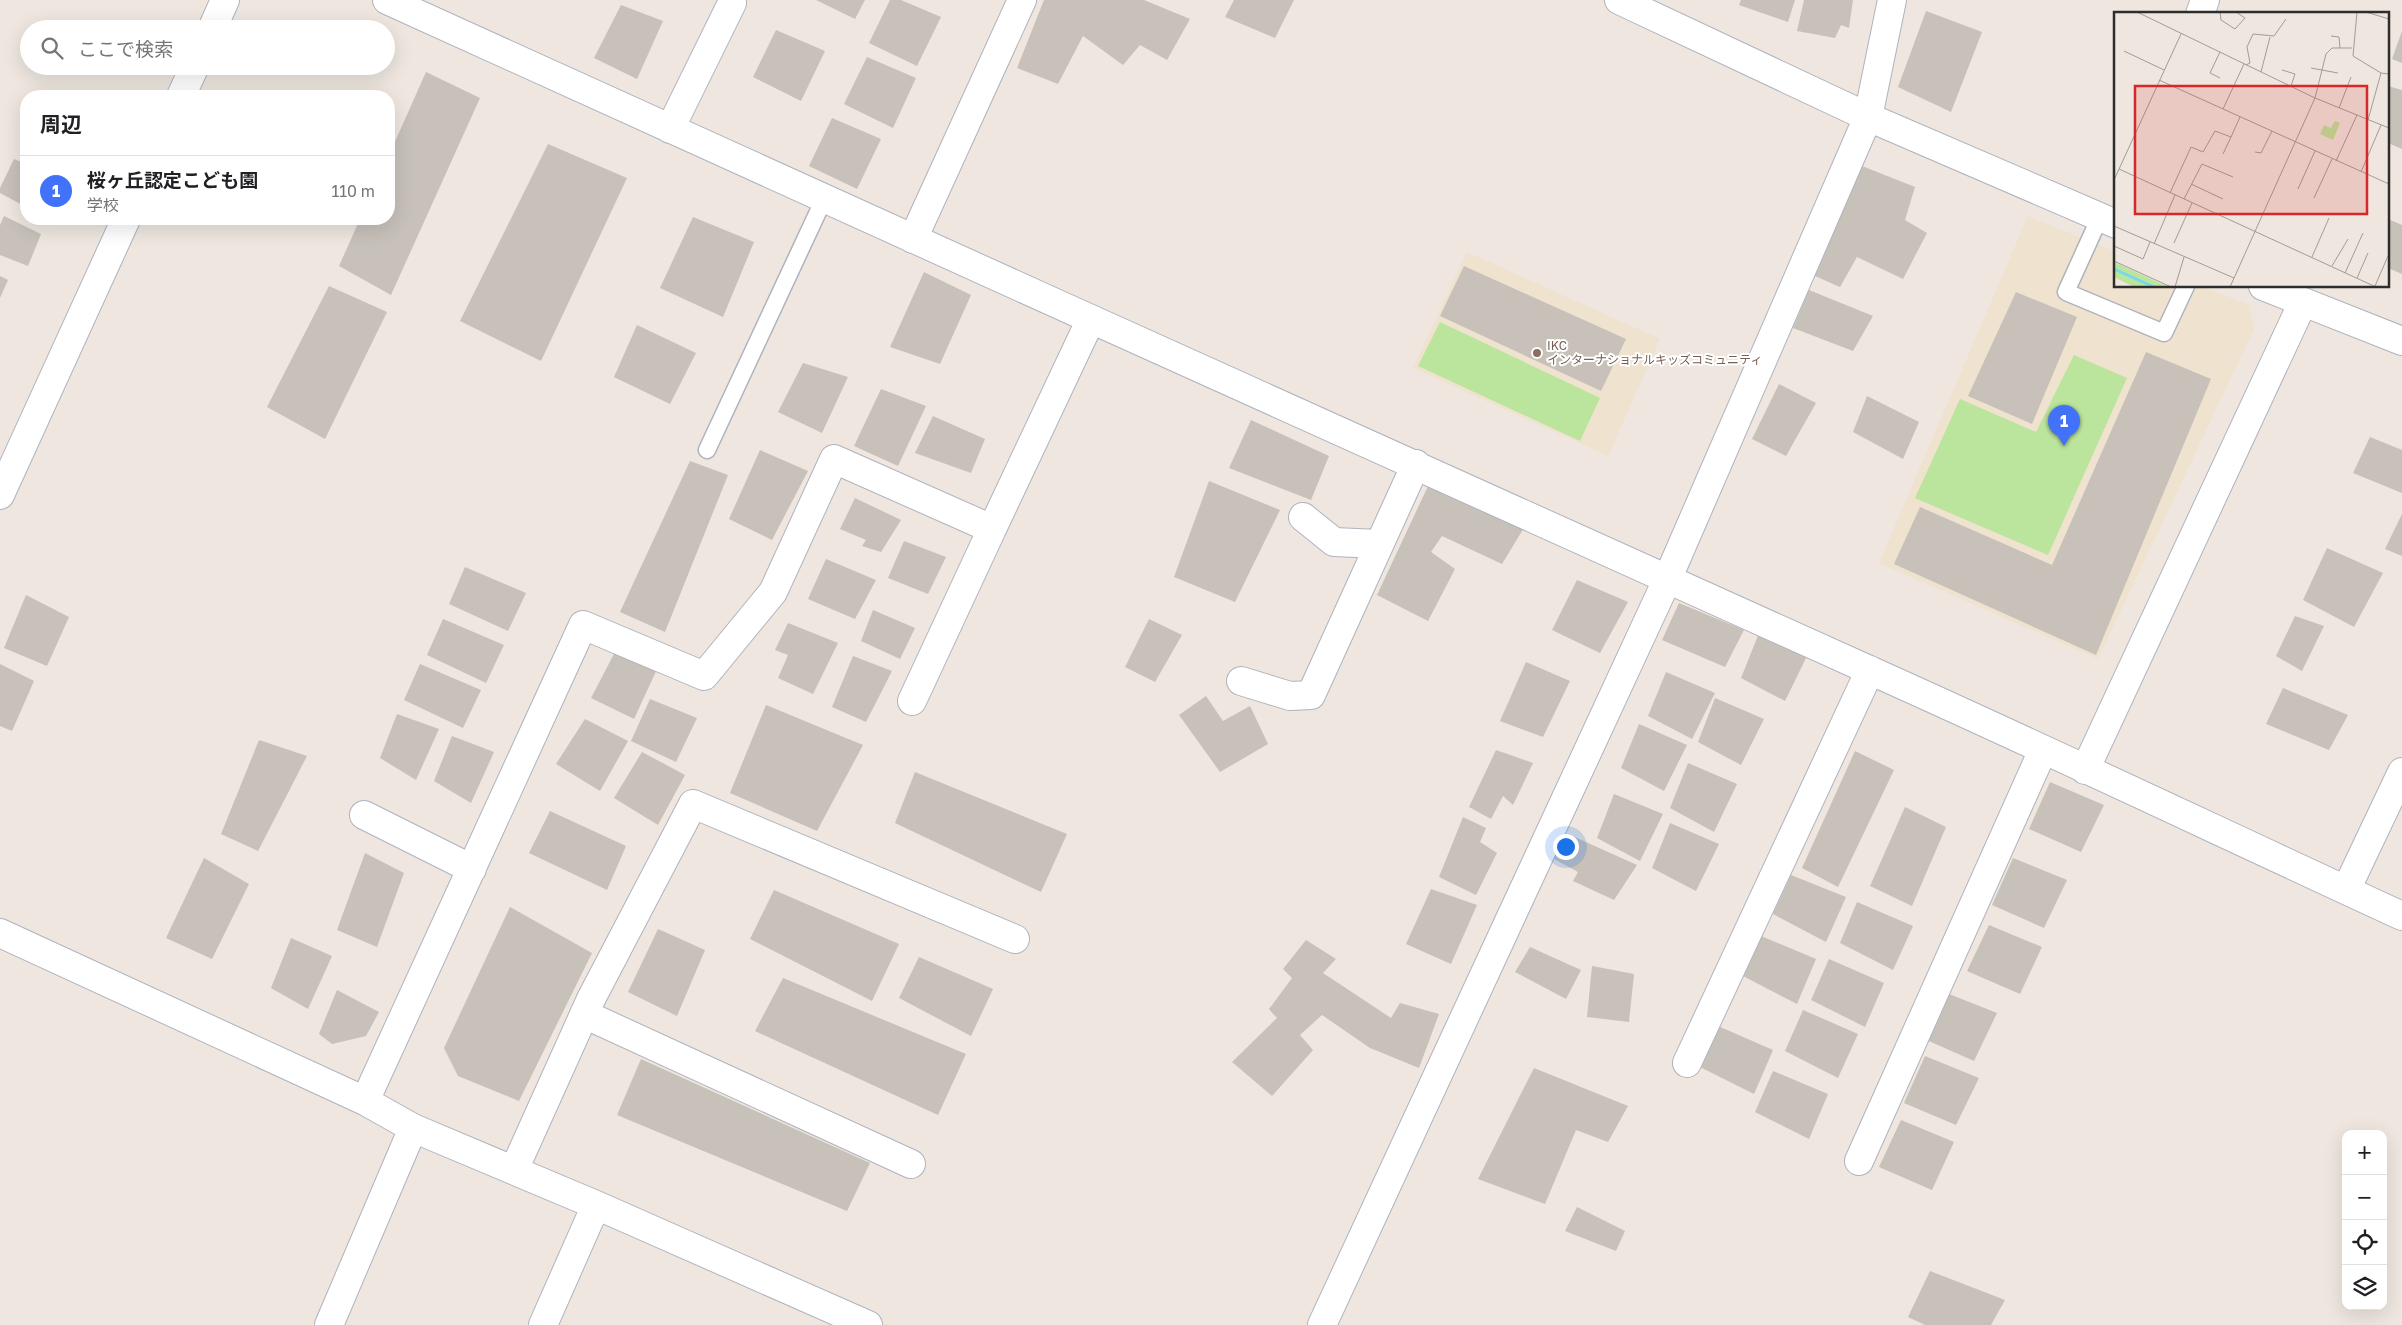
<!DOCTYPE html>
<html lang="ja">
<head>
<meta charset="utf-8">
<style>
  :root { --surface:#fff; --page:#f2f2f2; --text:#202124; --muted:#757577; --line:#e0e0e0; --accent:#4172f9 }
  body { margin:0; font-family:"Golos Text","Noto Sans JP",sans-serif; background:var(--page); color:var(--text) }
  .controls { position:absolute; right:15px; bottom:15px; display:grid; overflow:hidden; border-radius:10px; box-shadow:0 5px 20px #0002 }
  .controls button { width:45px; height:45px; display:grid; place-items:center; padding:0; border:0; border-bottom:1px solid var(--line); background:var(--surface); color:var(--text); font:25px sans-serif }
  .you { position:absolute; left:1565px; top:846px; width:18px; height:18px; margin:-12px; border:4px solid #fff; border-radius:50%; background:#1a73e8; box-shadow:0 0 0 8px #1a73e833 }
  .badge { display:grid; place-items:center; width:32px; height:32px; border-radius:50%; background:var(--accent); color:#fff; font-size:16px; font-weight:700 }
  .pin { position:absolute; translate:-50% -41px; filter:drop-shadow(0 1px 2px #0008) }
  .pin::after { content:''; position:absolute; top:26px; width:18px; height:15px; background:inherit; clip-path:polygon(0 0,100% 0,50% 100%) }
  .list { margin:0; padding:0; list-style:none }
  h2 { display:flex; justify-content:space-between; align-items:center; height:65px; margin:0; padding:0 20px; font-size:21px }
  h2 small { font-size:16px; font-weight:400; color:var(--muted) }
  .list li { display:grid; grid-template-columns:32px 1fr auto; gap:15px; align-items:center; box-sizing:border-box; height:70px; padding:0 20px; border-top:1px solid var(--line) }
  .list b { display:block; font-size:19px; white-space:nowrap }
  .list p { margin:0; font-size:16px; white-space:nowrap; color:var(--muted) }
  .list em { font-size:16px; font-style:normal; color:var(--muted) }
  .icon { flex:none; width:28px; height:28px; fill:none; stroke:currentColor; stroke-width:2; stroke-linecap:round; stroke-linejoin:round }
  .map { position:relative; flex:none; width:2402px; height:1325px; overflow:hidden }
  .search { position:absolute; background:var(--surface); box-shadow:0 5px 20px #0002; left:20px; top:20px; width:375px; height:55px; display:flex; align-items:center; gap:12px; box-sizing:border-box; padding:0 18px; border-radius:28px; color:var(--muted); font-size:19px }
  .panel { position:absolute; background:var(--surface); box-shadow:0 5px 20px #0002; left:20px; top:90px; width:375px; height:135px; border-radius:20px }
  .map>svg:first-child { display:block }
  .education { fill:#efe2cf }
  .green { fill:#bbe49c }
  .building { fill:#c7c1ba }
  .lines { fill:none; stroke-linecap:round; stroke-linejoin:round }
  .lane-casing { stroke:#afb3bd; stroke-width:19 }
  .street-casing { stroke:#afb3bd; stroke-width:30 }
  .lane { stroke:#fff; stroke-width:16 }
  .street { stroke:#fff; stroke-width:28 }
  .education-dot { fill:#8d6e63; stroke:#fff; stroke-width:2 }
  .labels { text-anchor:middle; stroke-width:4; stroke-linejoin:round; paint-order:stroke }
  .education-label { font-size:12px; fill:#785e54; stroke:#fff; text-anchor:start }
  .inset-river { fill:none; stroke:#74d8ee; stroke-width:2.5 }
  .inset-road { fill:none; stroke:#a19c98; stroke-width:1 }
  .view { fill:#d62828; fill-opacity:0.15; stroke:#d62828; stroke-width:2.5 }
  .inset-edge { fill:none; stroke:#2d2d2d; stroke-width:2.5 }
</style>
</head>
<body>
<div class="map">
<svg width="2402" height="1325" viewBox="0 0 2402 1325">
  <rect width="100%" height="100%" fill="#eee6df"/>
  <!-- education -->
  <path class="education" d="M 2028,216 L 2116,252 L 2116,286 L 2201,286 L 2249,305 L 2254,329 L 2098,659 L 1879,563 Z
    M 1467,252 L 1660,339 L 1608,456 L 1413,368 Z"/>
  <!-- green -->
  <path class="green" d="M 1440,322 L 1600,398 L 1580,441 L 1418,366 Z
    M 2074,355 L 2127,378 L 2048,555 L 1915,498 L 1960,399 L 2036,432 Z"/>
  <!-- building -->
  <path class="building" d="M 816,0 L 865,0 L 855,19 Z
    M 890,0 L 901,0 L 941,17 L 917,66 L 869,43 Z
    M 1044,0 L 1144,0 L 1190,19 L 1167,60 L 1140,45 L 1123,65 L 1083,36 L 1058,84 L 1017,68 Z
    M 1234,0 L 1294,0 L 1275,38 L 1225,17 Z
    M 1741,0 L 1795,0 L 1788,22 L 1739,5 Z
    M 1804,0 L 1853,0 L 1849,28 L 1841,25 L 1835,38 L 1797,31 Z
    M 621,5 L 663,21 L 637,79 L 594,58 Z
    M 1926,11 L 1982,32 L 1951,112 L 1898,87 Z
    M 776,30 L 825,51 L 801,101 L 753,77 Z
    M 2402,31 L 2402,63 L 2392,59 Z
    M 867,57 L 916,78 L 893,128 L 844,104 Z
    M 426,72 L 480,98 L 391,295 L 339,266 L 360,219 L 389,219 L 389,155 Z
    M 2388,86 L 2402,90 L 2402,149 L 2388,143 Z
    M 832,118 L 881,139 L 857,189 L 809,166 Z
    M 548,144 L 627,178 L 541,361 L 460,321 Z
    M 14,159 L 26,164 L 26,207 L 0,193 L 0,188 Z
    M 1862,166 L 1915,187 L 1905,220 L 1927,233 L 1903,279 L 1857,257 L 1840,287 L 1815,276 Z
    M 4,216 L 41,234 L 28,266 L 0,255 L 0,225 Z
    M 693,217 L 754,242 L 723,317 L 660,288 Z
    M 2388,219 L 2402,225 L 2402,274 L 2388,268 Z
    M 1464,266 L 1626,339 L 1601,391 L 1440,316 Z
    M 924,272 L 971,295 L 940,364 L 890,347 Z
    M 0,276 L 8,280 L 0,298 Z
    M 329,286 L 387,312 L 325,439 L 267,407 Z
    M 1809,290 L 1873,316 L 1853,351 L 1793,328 Z
    M 2016,292 L 2077,317 L 2032,424 L 1968,396 Z
    M 637,325 L 696,353 L 670,404 L 614,377 Z
    M 2146,352 L 2211,379 L 2096,655 L 1894,564 L 1920,507 L 2052,565 Z
    M 803,363 L 848,377 L 822,433 L 778,412 Z
    M 1779,384 L 1816,403 L 1786,456 L 1752,439 Z
    M 881,389 L 926,406 L 898,466 L 854,446 Z
    M 1867,396 L 1919,422 L 1903,459 L 1853,432 Z
    M 933,416 L 985,439 L 971,473 L 915,453 Z
    M 1251,420 L 1329,456 L 1311,500 L 1229,468 Z
    M 2370,437 L 2402,450 L 2402,493 L 2353,473 Z
    M 760,450 L 808,471 L 772,540 L 729,519 Z
    M 690,461 L 728,475 L 665,632 L 620,612 Z
    M 1209,481 L 1280,510 L 1235,602 L 1174,577 Z
    M 1429,484 L 1525,526 L 1502,564 L 1442,536 L 1431,552 L 1455,569 L 1428,621 L 1377,595 Z
    M 855,498 L 901,520 L 881,552 L 862,546 L 866,540 L 840,529 Z
    M 2402,514 L 2402,556 L 2385,549 Z
    M 904,541 L 946,557 L 928,594 L 888,578 Z
    M 2327,548 L 2383,573 L 2354,627 L 2303,600 Z
    M 826,559 L 876,580 L 855,619 L 808,599 Z
    M 465,567 L 526,593 L 508,631 L 449,604 Z
    M 1577,580 L 1628,602 L 1600,653 L 1552,630 Z
    M 26,595 L 69,617 L 47,666 L 4,648 Z
    M 1679,603 L 1744,630 L 1725,667 L 1662,640 Z
    M 873,610 L 915,628 L 900,659 L 861,641 Z
    M 2295,616 L 2324,626 L 2302,671 L 2276,656 Z
    M 443,619 L 504,645 L 486,683 L 427,655 Z
    M 1149,619 L 1182,635 L 1155,682 L 1125,667 Z
    M 788,623 L 838,643 L 813,694 L 778,678 L 788,655 L 775,650 Z
    M 1759,633 L 1808,654 L 1785,701 L 1741,678 Z
    M 615,652 L 658,667 L 634,719 L 591,698 Z
    M 853,656 L 892,671 L 866,722 L 832,707 Z
    M 1526,662 L 1570,681 L 1543,737 L 1500,721 Z
    M 0,664 L 34,681 L 12,731 L 0,726 Z
    M 420,664 L 481,690 L 463,728 L 404,700 Z
    M 1666,672 L 1715,693 L 1692,739 L 1648,716 Z
    M 2283,688 L 2348,715 L 2329,750 L 2266,724 Z
    M 1206,696 L 1223,721 L 1250,706 L 1268,744 L 1220,772 L 1179,715 Z
    M 1715,698 L 1764,719 L 1741,765 L 1698,742 Z
    M 650,699 L 697,718 L 676,762 L 631,741 Z
    M 766,705 L 863,745 L 817,831 L 730,793 Z
    M 397,714 L 439,729 L 416,780 L 380,758 Z
    M 585,719 L 628,741 L 600,791 L 556,764 Z
    M 1639,724 L 1687,745 L 1664,791 L 1621,768 Z
    M 452,736 L 494,752 L 471,803 L 434,781 Z
    M 259,740 L 307,756 L 258,851 L 221,834 Z
    M 1496,750 L 1533,763 L 1513,805 L 1503,796 L 1491,819 L 1469,807 Z
    M 1855,751 L 1894,770 L 1838,887 L 1802,868 Z
    M 642,752 L 685,775 L 658,825 L 614,798 Z
    M 1688,763 L 1737,784 L 1714,832 L 1670,808 Z
    M 915,772 L 1067,834 L 1041,892 L 895,823 Z
    M 2050,782 L 2104,805 L 2081,852 L 2029,829 Z
    M 1614,794 L 1663,814 L 1640,861 L 1597,838 Z
    M 1905,807 L 1946,827 L 1912,906 L 1870,886 Z
    M 550,811 L 626,846 L 607,890 L 529,853 Z
    M 1463,817 L 1486,828 L 1480,842 L 1497,853 L 1476,895 L 1439,877 Z
    M 1670,823 L 1719,844 L 1696,891 L 1652,868 Z
    M 1568,834 L 1637,865 L 1614,900 L 1573,881 L 1578,872 L 1554,859 Z
    M 365,853 L 404,873 L 377,947 L 337,930 Z
    M 204,858 L 249,884 L 212,959 L 166,938 Z
    M 2013,858 L 2067,880 L 2044,928 L 1992,905 Z
    M 1791,875 L 1846,897 L 1826,942 L 1773,914 Z
    M 1431,889 L 1477,905 L 1451,964 L 1406,944 Z
    M 774,890 L 899,944 L 872,1001 L 750,939 Z
    M 1857,902 L 1913,926 L 1893,970 L 1840,943 Z
    M 510,907 L 592,953 L 519,1101 L 458,1076 L 444,1048 Z
    M 1989,925 L 2042,947 L 2020,994 L 1967,971 Z
    M 658,929 L 705,950 L 677,1016 L 628,992 Z
    M 1761,936 L 1816,959 L 1797,1004 L 1743,976 Z
    M 291,938 L 332,956 L 308,1009 L 271,988 Z
    M 1306,940 L 1336,959 L 1323,973 L 1391,1018 L 1400,1003 L 1439,1014 L 1419,1068 L 1370,1048 L 1322,1015 L 1300,1035 L 1313,1050 L 1272,1096 L 1232,1062 L 1277,1018 L 1269,1009 L 1292,978 L 1283,969 Z
    M 1530,947 L 1581,970 L 1566,999 L 1515,972 Z
    M 919,957 L 993,989 L 971,1036 L 899,998 Z
    M 1829,959 L 1884,983 L 1865,1027 L 1811,1000 Z
    M 1592,966 L 1634,974 L 1629,1022 L 1587,1017 Z
    M 783,978 L 966,1054 L 938,1115 L 755,1031 Z
    M 337,990 L 379,1012 L 366,1036 L 332,1044 L 319,1034 Z
    M 1944,992 L 1997,1013 L 1974,1061 L 1922,1038 Z
    M 1803,1010 L 1858,1034 L 1838,1078 L 1785,1051 Z
    M 1718,1026 L 1773,1050 L 1754,1094 L 1700,1067 Z
    M 1925,1056 L 1979,1078 L 1956,1125 L 1904,1103 Z
    M 641,1059 L 870,1163 L 847,1211 L 617,1115 Z
    M 1534,1068 L 1628,1106 L 1608,1142 L 1576,1130 L 1545,1204 L 1478,1179 Z
    M 1773,1071 L 1828,1094 L 1809,1139 L 1755,1112 Z
    M 1901,1120 L 1954,1142 L 1932,1190 L 1879,1167 Z
    M 1577,1207 L 1625,1231 L 1616,1251 L 1565,1231 Z
    M 1930,1271 L 2005,1300 L 1991,1325 L 1925,1325 L 1908,1317 Z"/>
  <g class="lines">
    <!-- lane casing -->
    <g class="lane-casing">
      <path id="lane" d="M 2100,217 L 2066,292 L 2164,333 L 2186,286
        M 707,450 L 824,199"/>
    </g>
    <!-- street casing -->
    <g class="street-casing">
      <path id="street" d="M 387,0 C 880,224 1373,447 1867,669 C 2046,749 2224,834 2402,916
        M 1619,0 L 1868,117 L 2116,224
        M 2200,14 L 2205,0
        M 212,29 L 225,0
        M 181,96 L 195,66
        M 670,129 L 732,3
        M 913,239 L 1022,0
        M 2263,286 L 2402,341
        M 0,495 L 126,219
        M 1303,517 L 1334,542 L 1379,544
        M 1241,681 L 1290,696 L 1311,695 L 1416,464
        M 912,701 L 992,529
        M 2085,770 L 2303,302
        M 364,815 L 472,869
        M 2346,890 L 2402,772
        M 0,933 L 365,1101 L 413,1128 L 596,1205 L 868,1325
        M 584,1014 L 911,1164
        M 1687,1063 L 1870,670
        M 365,1101 L 583,625 L 704,676 L 773,592 L 834,459 L 992,529 L 1091,319
        M 1859,1161 L 2043,750
        M 514,1170 L 591,999 L 693,804 L 1015,939
        M 329,1325 L 413,1128
        M 543,1325 L 596,1205
        M 1322,1325 L 1667,580 L 1868,117 L 1892,0"/>
    </g>
    <!-- lane -->
    <use href="#lane" class="lane"/>
    <!-- street -->
    <use href="#street" class="street"/>
  </g>
  <!-- markers -->
  <circle class="education-dot" cx="1537" cy="353" r="5"/>
  <g class="labels">
    <!-- education labels -->
    <g class="education-label">
      <text x="1547" y="350">IKC<tspan x="1547" dy="14">インターナショナルキッズコミュニティ</tspan></text>
    </g>
  </g>
  <!-- overview -->
  <g transform="translate(2114 12)">
    <rect width="275" height="275" fill="#eee6df"/>
    <path d="M 221,109 L 226,111 L 219,128 L 206,122 L 210,113 L 217,116 ZM 0,250 L 54,275 L 18,274 L 0,265 Z" fill="#bbe49c"/>
    <path class="inset-river" d="M 0,257 L 40,275"/>
    <path class="inset-road" d="M 23,0 L 201,86 L 275,116M 106,0 L 107,8 L 121,17 L 131,6 L 122,0M 243,0 L 239,44 L 267,61 L 275,62M 252,0 L 275,7M 217,24 L 225,25 L 226,36M 10,39 L 50,58M 132,53 L 136,51 L 133,35 L 139,22 L 160,24 L 172,7M 197,56 L 224,61M 168,58 L 181,62 L 177,74M 147,60 L 156,25M 106,66 L 96,61 L 106,40M 45,68 L 275,172M 225,96 L 237,65M 109,97 L 130,52M 254,108 L 267,61M 141,140 L 147,141 L 158,119M 109,142 L 117,125M 222,149 L 243,103M 5,157 L 262,275M 247,160 L 267,113M 0,168 L 67,22M 77,172 L 109,187M 184,177 L 201,139M 56,181 L 77,135 L 89,140 L 101,119 L 117,125 L 126,105M 200,186 L 218,147M 70,187 L 88,152 L 119,165M 0,214 L 120,266M 60,231 L 78,191M 40,232 L 61,183M 0,234 L 29,247 L 36,230M 198,245 L 215,206M 0,249 L 57,275M 218,254 L 234,227M 231,261 L 249,221M 243,266 L 254,241M 261,274 L 274,244M 61,275 L 70,245M 116,275 L 201,86 L 212,42 L 218,36 L 238,36"/>
    <path class="view" d="M 21,74 L 253,74 L 253,202 L 21,202 Z"/>
    <rect width="275" height="275" class="inset-edge"/>
  </g>
</svg>
<div class="controls">
<button>+</button>
<button>−</button>
<button><svg class="icon" aria-label="locate" viewBox="0 0 24 24"><circle cx="12" cy="12" r="6"/><path d="M12 2v4M12 18v4M2 12h4M18 12h4"/></svg></button>
<button><svg class="icon" aria-label="layers" viewBox="0 0 24 24"><path d="M12 4l9 5-9 5-9-5zM3 14l9 5 9-5"/></svg></button>
</div>
<div class="you"></div>
<div class="pin badge" style="left:2064px;top:446px">1</div>
<div class="search"><svg class="icon" aria-label="search" viewBox="0 0 24 24"><circle cx="10" cy="10" r="6"/><path d="M15 15l6 6"/></svg>ここで検索</div>
<section class="panel">
<h2>周辺<small></small></h2>
<ul class="list">
<li><span class="badge">1</span><div><b>桜ヶ丘認定こども園</b><p>学校</p></div><em>110 m</em></li>
</ul>
</section>
</div>
</body>
</html>
